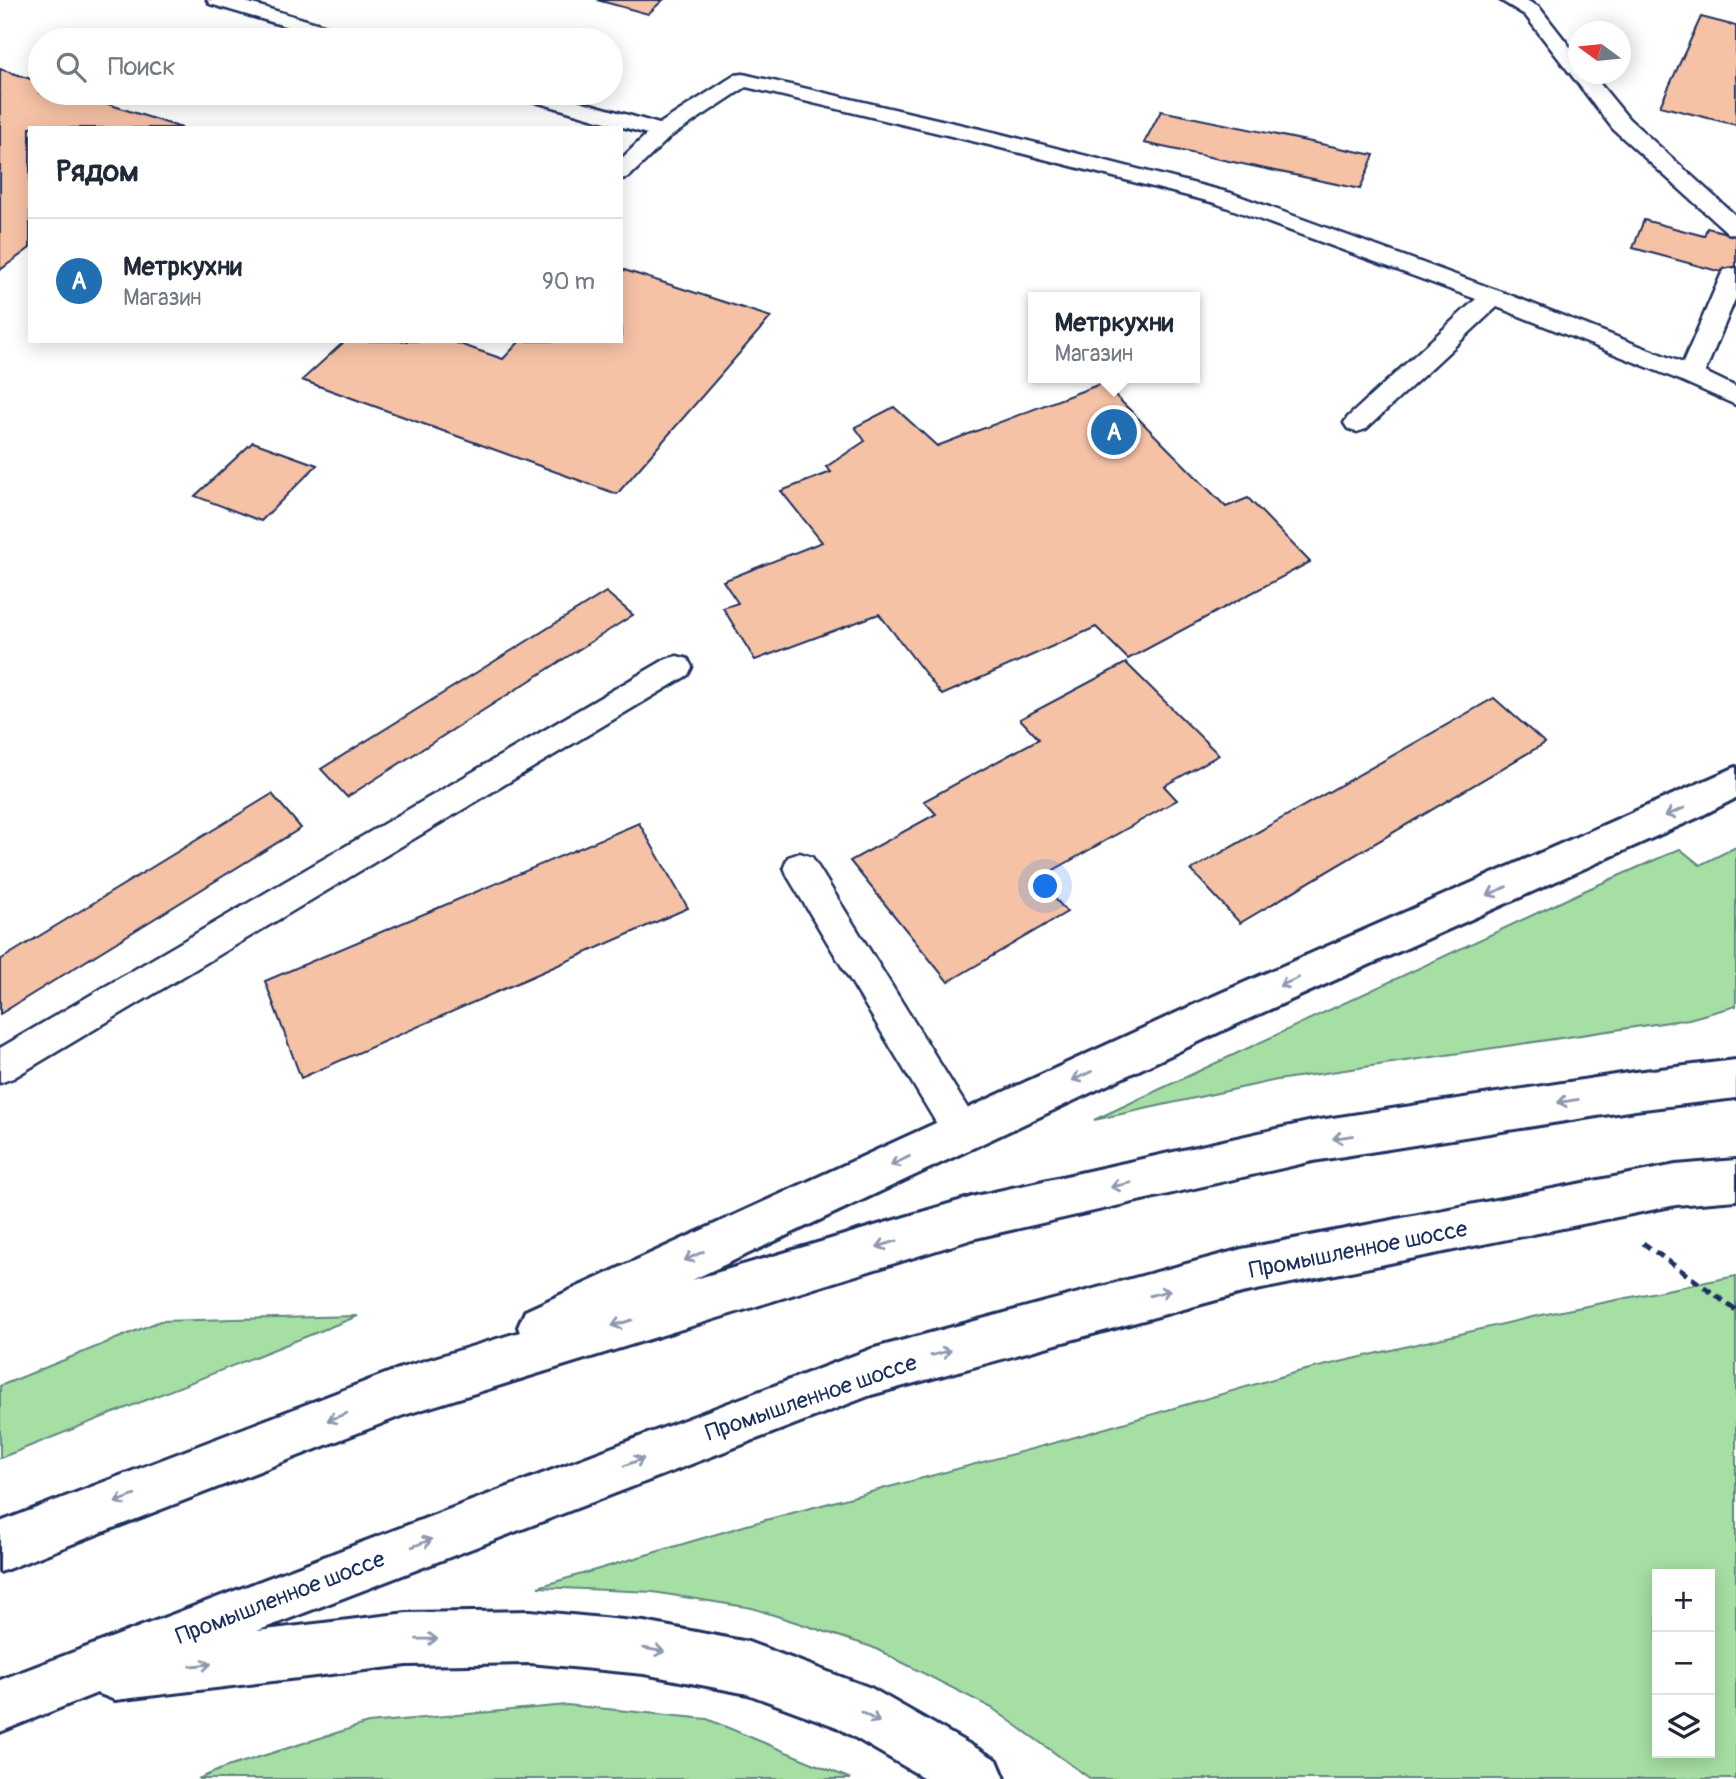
<!DOCTYPE html>
<html lang="ru">
<head>
<meta charset="utf-8">
<style>
  :root { --surface:#fff; --page:#f6f6f7; --text:#1f2937; --muted:#747a83; --line:#e0e1e3; --accent:#1f6fb2 }
  body { margin:0; font-family:Pangolin,sans-serif; background:var(--page); color:var(--text) }
  .controls { position:absolute; right:21px; bottom:21px; display:grid; overflow:hidden; border-radius:0px; box-shadow:0 4px 18px #0003 }
  .controls button { width:63px; height:63px; display:grid; place-items:center; padding:0; border:0; border-bottom:2px solid var(--line); background:var(--surface); color:var(--text); font:35px sans-serif }
  .compass { position:absolute; left:1568px; top:21px; width:63px; height:63px; border-radius:50%; background:var(--surface); box-shadow:0 4px 18px #0003; rotate:285deg }
  .you { position:absolute; left:1046px; top:887px; width:24px; height:24px; margin:-18px; border:5px solid #fff; border-radius:50%; background:#1a73e8; box-shadow:0 0 0 10px #1a73e833 }
  .badge { display:grid; place-items:center; width:46px; height:46px; border-radius:50%; background:var(--accent); color:#fff; font-size:23px; font-weight:700 }
  .pin { position:absolute; translate:-50% -50%; border:4px solid #fff; box-shadow:0 2px 7px #0006 }
  .popup { position:absolute; left:1028px; top:292px; width:172px; height:91px; box-sizing:border-box; display:grid; place-content:center; border-radius:0px; background:var(--surface); filter:drop-shadow(0 2px 5px #0005); font-size:23px; white-space:nowrap; color:var(--muted) }
  .popup b { font-size:26px; color:var(--text) }
  .popup::after { content:''; position:absolute; left:50%; top:100%; margin-left:-14px; border:14px solid transparent; border-top-color:var(--surface) }
  .list { margin:0; padding:0; list-style:none }
  h2 { display:flex; justify-content:space-between; align-items:center; height:91px; margin:0; padding:0 28px; font-size:30px }
  h2 small { font-size:23px; font-weight:400; color:var(--muted) }
  .list li { display:grid; grid-template-columns:46px 1fr auto; gap:21px; align-items:center; box-sizing:border-box; height:126px; padding:0 28px; border-top:2px solid var(--line) }
  .list b { display:block; font-size:26px; white-space:nowrap }
  .list p { margin:0; font-size:23px; white-space:nowrap; color:var(--muted) }
  .list em { font-size:23px; font-style:normal; color:var(--muted) }
  .icon { flex:none; width:38px; height:38px; fill:none; stroke:currentColor; stroke-width:2; stroke-linecap:round; stroke-linejoin:round }
  .map { position:relative; flex:none; width:1736px; height:1779px; overflow:hidden }
  .search { position:absolute; background:var(--surface); box-shadow:0 4px 18px #0003; left:28px; top:28px; width:595px; height:77px; display:flex; align-items:center; gap:18px; box-sizing:border-box; padding:0 24px; border-radius:38px; color:var(--muted); font-size:26px }
  .panel { position:absolute; background:var(--surface); box-shadow:0 4px 18px #0003; left:28px; top:126px; width:595px; height:217px; border-radius:0px }
  .map>svg:first-child { display:block }
  .green { fill:#a6dfa3; stroke:#608780; stroke-width:2; fill-rule:evenodd }
  .building { fill:#f6c2a6; stroke:#1b2f5e; stroke-width:2 }
  .lines { fill:none; stroke-linecap:round; stroke-linejoin:round }
  .service-casing { stroke:#1b2f5e; stroke-width:5 }
  .secondary-casing { stroke:#1b2f5e; stroke-width:6 }
  .path { stroke:#1b2f5e; stroke-width:5; stroke-dasharray:9 6; stroke-linecap:butt }
  .service { fill:#fff; fill-rule:evenodd }
  .secondary { fill:#fff; fill-rule:evenodd }
  .oneway { stroke:#8d97ae }
  .labels { text-anchor:middle; stroke-width:6; stroke-linejoin:round; paint-order:stroke }
  .near-street-label { font-size:23px; fill:#1b2f5e; stroke:#fff }
</style>
</head>
<body>
<div class="map">
<svg width="1736" height="1779" viewBox="0 0 1736 1779">
  <rect width="100%" height="100%" fill="#fff"/>
  <filter id="ink" filterUnits="userSpaceOnUse"><feTurbulence type="fractalNoise" baseFrequency=".0143" numOctaves="2"/><feDisplacementMap in="SourceGraphic" scale="14" xChannelSelector="R" yChannelSelector="G"/><feConvolveMatrix kernelMatrix="1 2 1 2 8 2 1 2 1" color-interpolation-filters="sRGB"/></filter>
  <g filter="url(#ink)">
    <!-- green -->
    <path class="green" d="M 1736,847 L 1736,1006 L 1689,1019 L 1277,1080 L 1094,1120 L 1584,891 L 1680,849 L 1700,865 Z
      M 1736,1276 L 1736,1779 L 1091,1779 L 992,1708 L 872,1647 L 752,1608 L 653,1592 L 538,1587 L 747,1525 L 1065,1440 L 1297,1372 L 1537,1316 ZM 1657,1574 L 1710,1574 L 1710,1753 L 1657,1753 Z
      M 358,1316 L 0,1458 L 0,1386 L 160,1321 Z
      M 567,1705 L 707,1719 L 851,1779 L 198,1779 L 224,1768 L 368,1723 Z"/>
    <!-- building -->
    <path class="building" d="M 597,0 L 663,0 L 648,14 Z
      M 1701,17 L 1736,26 L 1736,125 L 1660,106 Z
      M 0,69 L 40,82 L 40,93 L 74,93 L 182,128 L 30,128 L 30,248 L 0,270 Z
      M 1161,111 L 1374,155 L 1360,189 L 1144,143 Z
      M 1644,220 L 1704,236 L 1707,228 L 1736,235 L 1736,276 L 1633,248 Z
      M 621,269 L 771,317 L 617,494 L 302,380 L 345,341 L 451,341 L 503,359 L 520,341 L 621,341 Z
      M 1103,383 L 1226,507 L 1248,498 L 1310,562 L 1128,659 L 1096,627 L 942,695 L 879,614 L 755,660 L 723,608 L 738,603 L 723,581 L 822,542 L 781,491 L 831,472 L 826,467 L 865,441 L 855,427 L 894,407 L 937,446 Z
      M 253,442 L 317,465 L 261,521 L 195,496 Z
      M 606,592 L 633,615 L 347,797 L 321,769 Z
      M 1126,663 L 1219,755 L 1164,786 L 1177,800 L 1038,879 L 1067,912 L 948,982 L 850,861 L 936,814 L 924,801 L 1039,739 L 1020,719 Z
      M 1494,698 L 1545,743 L 1240,923 L 1191,870 Z
      M 272,794 L 301,828 L 0,1014 L 0,960 Z
      M 639,823 L 688,908 L 301,1078 L 265,981 Z"/>
    <g class="lines">
      <!-- service casing -->
      <g class="service-casing">
        <path id="service" d="M 207,0 L 239,0 L 360,36 L 363,40 L 332,40 L 210,4 Z
          M 1500,0 L 1526,0 L 1539,7 L 1578,57 L 1578,74 L 1592,74 L 1629,119 L 1736,216 L 1736,235 L 1728,233 L 1613,129 L 1525,15 Z
          M 743,74 L 997,133 L 1231,193 L 1502,292 L 1683,363 L 1721,275 L 1724,270 L 1736,268 L 1736,297 L 1705,372 L 1736,387 L 1736,405 L 1682,381 L 1497,307 L 1366,429 L 1357,432 L 1348,429 L 1344,423 L 1348,417 L 1476,299 L 1215,203 L 993,146 L 746,87 L 670,137 L 629,177 L 621,179 L 621,159 L 647,134 L 522,98 L 519,93 L 552,93 L 659,124 L 735,75 Z
          M 677,656 L 688,659 L 692,667 L 688,675 L 13,1078 L 0,1083 L 0,1048 L 666,659 Z
          M 800,853 L 812,857 L 975,1120 L 980,1132 L 975,1144 L 962,1149 L 949,1144 L 788,877 L 784,867 L 788,857 Z"/>
      </g>
      <!-- secondary casing -->
      <g class="secondary-casing">
        <path id="secondary" d="M 1736,767 L 1736,798 L 1699,817 L 1226,1029 L 692,1280 L 976,1196 L 1313,1121 L 1635,1072 L 1736,1060 L 1736,1098 L 1635,1110 L 1313,1161 L 976,1238 L 401,1416 L 0,1572 L 0,1522 L 401,1368 L 520,1332 L 518,1327 L 525,1311 L 1198,1003 Z
          M 1736,1160 L 1736,1200 L 1676,1205 L 1242,1293 L 871,1395 L 257,1631 L 407,1613 L 530,1611 L 644,1622 L 748,1642 L 852,1681 L 871,1688 L 997,1760 L 1005,1779 L 926,1779 L 837,1727 L 748,1694 L 644,1674 L 530,1663 L 407,1665 L 115,1700 L 97,1693 L 0,1732 L 0,1680 L 871,1349 L 1242,1249 L 1676,1165 Z"/>
      </g>
      <!-- path -->
      <path class="path" d="M 1643,1243 L 1736,1310"/>
      <!-- service -->
      <use href="#service" class="service"/>
      <!-- secondary -->
      <use href="#secondary" class="secondary"/>
    </g>
    <!-- one-way arrows -->
    <defs><path id="oneway-shaft" d="M-6 0H5M1.5-3L5.5 0L1.5 3" fill="none" stroke-width="1.6" stroke-linecap="round" stroke-linejoin="round" transform="scale(1.75)"/></defs>
    <g class="oneway">
      <use href="#oneway-shaft" transform="translate(1675 812) rotate(156)"/>
      <use href="#oneway-shaft" transform="translate(1497 891) rotate(156)"/>
      <use href="#oneway-shaft" transform="translate(1289 982) rotate(156)"/>
      <use href="#oneway-shaft" transform="translate(1082 1076) rotate(155)"/>
      <use href="#oneway-shaft" transform="translate(1568 1101) rotate(171)"/>
      <use href="#oneway-shaft" transform="translate(1343 1137) rotate(171)"/>
      <use href="#oneway-shaft" transform="translate(900 1161) rotate(155)"/>
      <use href="#oneway-shaft" transform="translate(1121 1185) rotate(167)"/>
      <use href="#oneway-shaft" transform="translate(887 1244) rotate(163)"/>
      <use href="#oneway-shaft" transform="translate(694 1256) rotate(155)"/>
      <use href="#oneway-shaft" transform="translate(1160 1293) rotate(-15)"/>
      <use href="#oneway-shaft" transform="translate(622 1323) rotate(163)"/>
      <use href="#oneway-shaft" transform="translate(941 1353) rotate(-15)"/>
      <use href="#oneway-shaft" transform="translate(337 1417) rotate(159)"/>
      <use href="#oneway-shaft" transform="translate(634 1462) rotate(-21)"/>
      <use href="#oneway-shaft" transform="translate(125 1499) rotate(159)"/>
      <use href="#oneway-shaft" transform="translate(422 1543) rotate(-21)"/>
      <use href="#oneway-shaft" transform="translate(427 1639) rotate(-1)"/>
      <use href="#oneway-shaft" transform="translate(654 1650) rotate(10)"/>
      <use href="#oneway-shaft" transform="translate(201 1665) rotate(-6)"/>
      <use href="#oneway-shaft" transform="translate(870 1717) rotate(29)"/>
    </g>
  </g>
  <g class="labels">
    <!-- near-street labels -->
    <g class="near-street-label">
      <text transform="translate(1358 1249) rotate(-11)" y="8">Промышленное шоссе</text>
      <text transform="translate(811 1397) rotate(-19)" y="8">Промышленное шоссе</text>
      <text transform="translate(280 1597) rotate(-21)" y="8">Промышленное шоссе</text>
    </g>
  </g>
</svg>
<div class="controls">
<button>+</button>
<button>−</button>
<button><svg class="icon" aria-label="layers" viewBox="0 0 24 24"><path d="M12 4l9 5-9 5-9-5zM3 14l9 5 9-5"/></svg></button>
</div>
<svg class="compass" viewBox="-18 -18 36 36"><path d="M0-13l5 13h-10z" fill="#e53935"/><path d="M0 13l5-13h-10z" fill="#747a83"/></svg>
<div class="you"></div>
<div class="pin badge" style="left:1114px;top:432px">A</div>
<div class="popup"><b>Метркухни</b>Магазин</div>
<div class="search"><svg class="icon" aria-label="search" viewBox="0 0 24 24"><circle cx="10" cy="10" r="6"/><path d="M15 15l6 6"/></svg>Поиск</div>
<section class="panel">
<h2>Рядом<small></small></h2>
<ul class="list">
<li><span class="badge">A</span><div><b>Метркухни</b><p>Магазин</p></div><em>90 m</em></li>
</ul>
</section>
</div>
</body>
</html>
